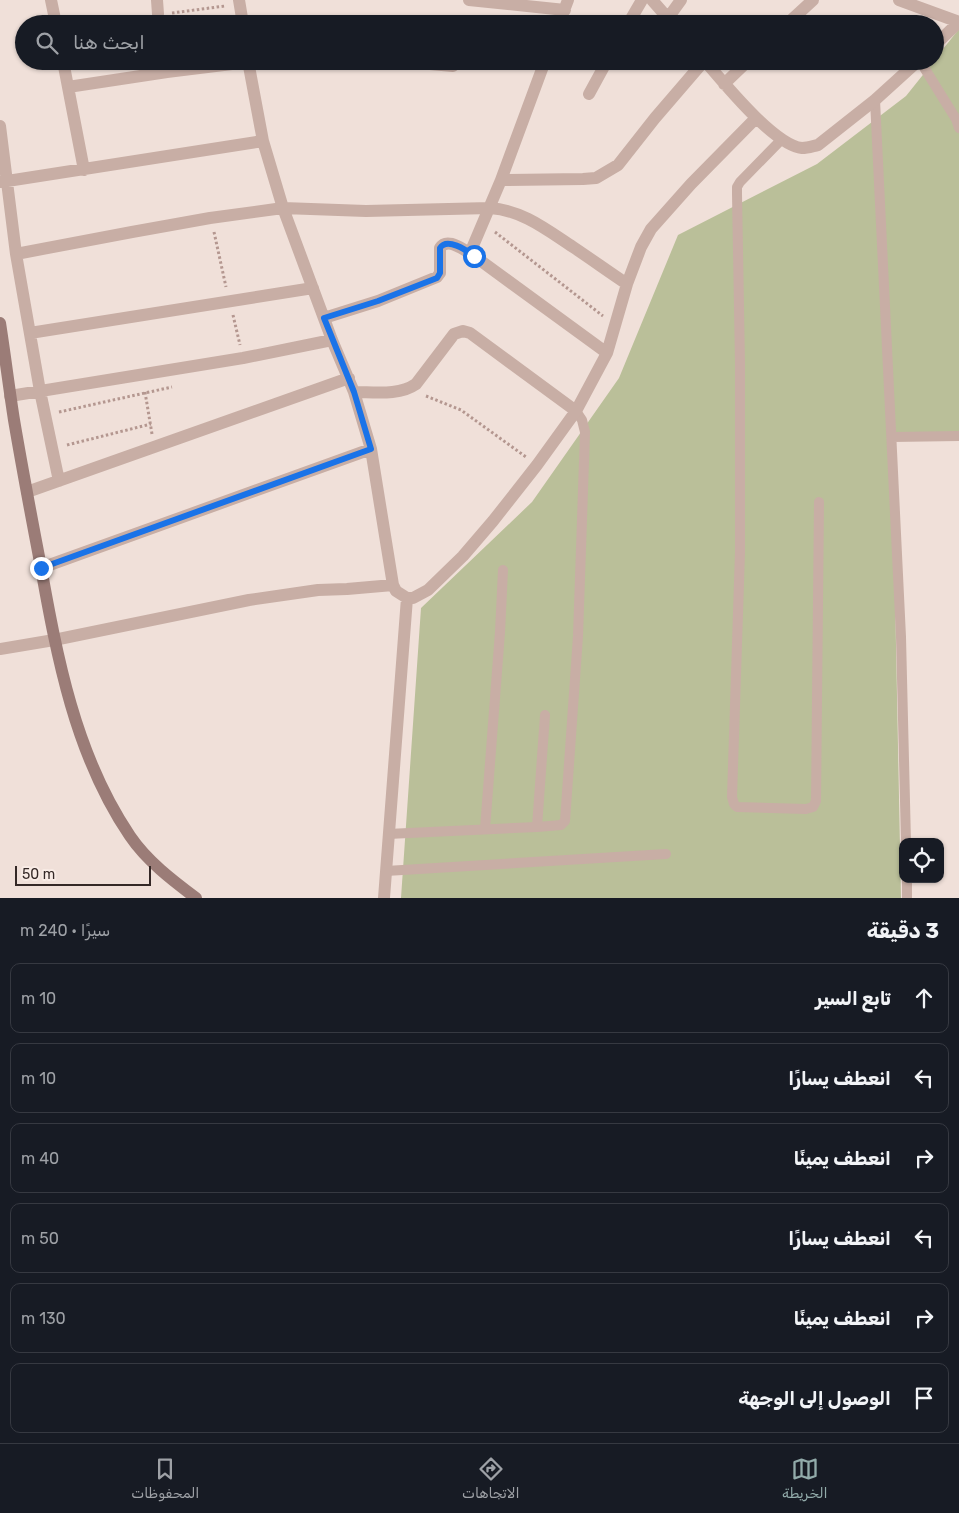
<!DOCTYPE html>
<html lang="ar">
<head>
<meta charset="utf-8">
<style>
  :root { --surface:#171b24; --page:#20242c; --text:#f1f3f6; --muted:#9ea1a6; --line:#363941; --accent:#92abaa }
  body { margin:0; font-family:Rubik,Vazirmatn,sans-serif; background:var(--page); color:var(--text); direction:rtl }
  .controls { position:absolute; right:15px; bottom:15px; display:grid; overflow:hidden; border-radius:10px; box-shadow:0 1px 4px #0004 }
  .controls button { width:45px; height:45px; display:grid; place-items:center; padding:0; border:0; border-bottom:1px solid var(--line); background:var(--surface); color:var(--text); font:25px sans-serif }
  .scale { position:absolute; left:15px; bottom:12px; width:136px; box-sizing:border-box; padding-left:5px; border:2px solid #342826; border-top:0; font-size:14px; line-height:18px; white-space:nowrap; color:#342826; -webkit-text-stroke:4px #f8ebe5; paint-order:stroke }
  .stop { position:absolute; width:15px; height:15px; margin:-11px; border:4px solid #1a73e8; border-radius:50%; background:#fff }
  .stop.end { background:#1a73e8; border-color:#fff; box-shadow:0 1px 5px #0008 }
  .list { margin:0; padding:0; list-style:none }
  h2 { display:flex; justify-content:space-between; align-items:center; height:65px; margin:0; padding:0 20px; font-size:21px }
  h2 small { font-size:16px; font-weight:400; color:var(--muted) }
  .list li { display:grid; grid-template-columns:32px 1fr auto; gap:15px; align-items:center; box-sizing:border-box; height:70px; margin:0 10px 10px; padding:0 10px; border:1px solid var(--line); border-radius:10px }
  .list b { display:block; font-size:19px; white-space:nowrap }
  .list em { font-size:16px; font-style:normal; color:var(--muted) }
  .icon { flex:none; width:28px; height:28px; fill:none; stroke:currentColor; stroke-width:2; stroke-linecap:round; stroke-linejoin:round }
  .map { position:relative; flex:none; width:959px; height:898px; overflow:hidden; direction:ltr }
  .search { position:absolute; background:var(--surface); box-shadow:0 1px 4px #0004; left:15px; right:15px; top:15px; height:55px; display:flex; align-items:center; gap:12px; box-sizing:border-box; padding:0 18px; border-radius:28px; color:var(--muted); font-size:19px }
  .sheet { height:545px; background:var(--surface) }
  nav { display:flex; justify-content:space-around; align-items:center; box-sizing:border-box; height:70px; border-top:1px solid var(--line); background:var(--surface); font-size:14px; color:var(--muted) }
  nav a { display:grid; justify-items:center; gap:2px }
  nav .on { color:var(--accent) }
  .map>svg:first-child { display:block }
  .green { fill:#babf99 }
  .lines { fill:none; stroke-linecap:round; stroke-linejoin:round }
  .path { stroke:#b49790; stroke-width:3; stroke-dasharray:2.5 2.5; stroke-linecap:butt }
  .lane { stroke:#c8aea5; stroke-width:10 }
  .street { stroke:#c8aea5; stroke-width:12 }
  .secondary { stroke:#9b7c77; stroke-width:12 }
  .route { stroke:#1a73e8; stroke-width:6 }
</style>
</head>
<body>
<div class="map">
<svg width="959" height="898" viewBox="0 0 959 898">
  <rect width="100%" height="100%" fill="#f0e0d9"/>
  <!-- green -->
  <path class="green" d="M 959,29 L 959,440 L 892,441 L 901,898 L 401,898 L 421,608 L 532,502 L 619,378 L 678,235 L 817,164 L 906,96 L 934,61 L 935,61 L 935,59 Z"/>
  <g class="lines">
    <!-- path -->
    <path class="path" d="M 172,13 L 225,6
      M 214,232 L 226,287
      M 495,232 L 603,316
      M 233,315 L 240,345
      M 145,392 L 152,434
      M 426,396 L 461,410 L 526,457
      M 59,412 L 172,387
      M 67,445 L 151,424"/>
    <!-- lane -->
    <path class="lane" d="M 920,61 L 956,119 L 959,128
      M 875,100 L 901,637 L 906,842
      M 782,139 L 740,182 L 737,187 L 737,194 L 740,363 L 740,552 L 732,797 L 734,804 L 737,807 L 806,809 L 813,807 L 816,801 L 819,502
      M 892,437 L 959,436
      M 537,827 L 545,715
      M 485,829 L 500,632 L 503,570
      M 388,834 L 537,827 L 561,825 L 565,821 L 578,636 L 585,432 L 582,420 L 576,411
      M 386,871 L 666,854
      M 907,879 L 907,898"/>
    <!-- street -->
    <path class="street" d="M 51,0 L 56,24
      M 157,0 L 158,14
      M 239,0 L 243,24
      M 469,0 L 565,10
      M 652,0 L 673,24
      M 899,0 L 959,22
      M 668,18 L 681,0
      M 559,24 L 568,0
      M 628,24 L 642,0
      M 787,24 L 813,0
      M 935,45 L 959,22
      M 63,61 L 84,170
      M 248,61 L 263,141 L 283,208 L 332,340 L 354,392 L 371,449 L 393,585 L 396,591 L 407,598 L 413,598 L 428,590 L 463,556 L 493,521 L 537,465 L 576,411 L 607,353 L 627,284 L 641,247 L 651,229 L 691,184 L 756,118
      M 396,61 L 453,66
      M 705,61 C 724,83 774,145 802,148 C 808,148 813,146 818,145 L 875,100 L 918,61
      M 724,84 L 748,61
      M 68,87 L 167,72 L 248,62
      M 589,94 L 607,61
      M 0,126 L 16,254 L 40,391 L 59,481
      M 501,180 L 583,179 L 596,178 L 618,165 L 655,118 L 704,61
      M 1,182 L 263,141
      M 470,253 L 501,180 L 545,61
      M 16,254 L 132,232 L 210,218 L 283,208 L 366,211 L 490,208 C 522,210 547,230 573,247 C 591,259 609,272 627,284
      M 324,318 L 378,301 L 437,277 L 440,273 L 440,248 C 447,237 462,249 470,253 L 607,353
      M 30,333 L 313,288
      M 354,392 C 374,392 399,396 416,384 L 454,334 L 463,331 L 470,333 L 576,411
      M 10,396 L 243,358 L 332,340
      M 27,492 L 349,378
      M 41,568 L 371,449
      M 0,649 L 54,640 L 249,600 L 318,590 L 347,589 L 393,585
      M 384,898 L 407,598"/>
    <!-- secondary -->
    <path class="secondary" d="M 0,323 C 5,355 9,388 14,420 C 22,467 31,515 40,562 C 57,657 75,755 130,836 C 147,861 172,880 196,898"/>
  </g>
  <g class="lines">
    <!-- route -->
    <path class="route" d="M 41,568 L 371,449 L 354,392 L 324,318 L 378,301 L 437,278 L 440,273 L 440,248 C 447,237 466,250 474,256"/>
  </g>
</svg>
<div class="controls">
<button><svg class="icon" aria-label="locate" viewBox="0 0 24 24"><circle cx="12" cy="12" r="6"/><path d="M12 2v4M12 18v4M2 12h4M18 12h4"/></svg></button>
</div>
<div class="scale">50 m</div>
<div class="stop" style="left:474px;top:256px"></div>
<div class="stop end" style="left:41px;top:568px"></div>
<div class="search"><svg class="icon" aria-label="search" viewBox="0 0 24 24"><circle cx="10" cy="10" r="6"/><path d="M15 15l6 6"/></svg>ابحث هنا</div>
</div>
<section class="sheet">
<h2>3 دقيقة<small>سيرًا · 240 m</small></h2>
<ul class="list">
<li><svg class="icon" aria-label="ahead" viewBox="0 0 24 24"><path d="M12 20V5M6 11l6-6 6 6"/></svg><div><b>تابع السير</b></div><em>10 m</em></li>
<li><svg class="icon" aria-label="left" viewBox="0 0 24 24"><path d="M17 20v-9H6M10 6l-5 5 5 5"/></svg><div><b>انعطف يسارًا</b></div><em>10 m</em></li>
<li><svg class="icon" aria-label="right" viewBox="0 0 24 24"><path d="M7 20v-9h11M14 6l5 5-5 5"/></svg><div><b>انعطف يمينًا</b></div><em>40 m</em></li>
<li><svg class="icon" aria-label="left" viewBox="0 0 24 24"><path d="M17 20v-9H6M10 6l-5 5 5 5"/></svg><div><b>انعطف يسارًا</b></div><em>50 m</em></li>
<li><svg class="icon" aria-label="right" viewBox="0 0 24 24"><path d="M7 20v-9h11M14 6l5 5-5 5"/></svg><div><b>انعطف يمينًا</b></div><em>130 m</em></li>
<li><svg class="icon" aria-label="arrive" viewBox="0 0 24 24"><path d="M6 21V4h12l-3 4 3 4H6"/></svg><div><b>الوصول إلى الوجهة</b></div></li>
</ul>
</section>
<nav>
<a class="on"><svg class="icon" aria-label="map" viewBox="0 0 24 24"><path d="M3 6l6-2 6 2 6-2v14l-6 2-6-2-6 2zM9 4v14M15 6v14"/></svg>الخريطة</a>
<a><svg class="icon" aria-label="directions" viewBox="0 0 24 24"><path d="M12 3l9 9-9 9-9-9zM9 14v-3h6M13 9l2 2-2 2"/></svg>الاتجاهات</a>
<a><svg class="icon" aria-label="saved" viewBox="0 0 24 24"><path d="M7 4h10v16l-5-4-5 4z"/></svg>المحفوظات</a>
</nav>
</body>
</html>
